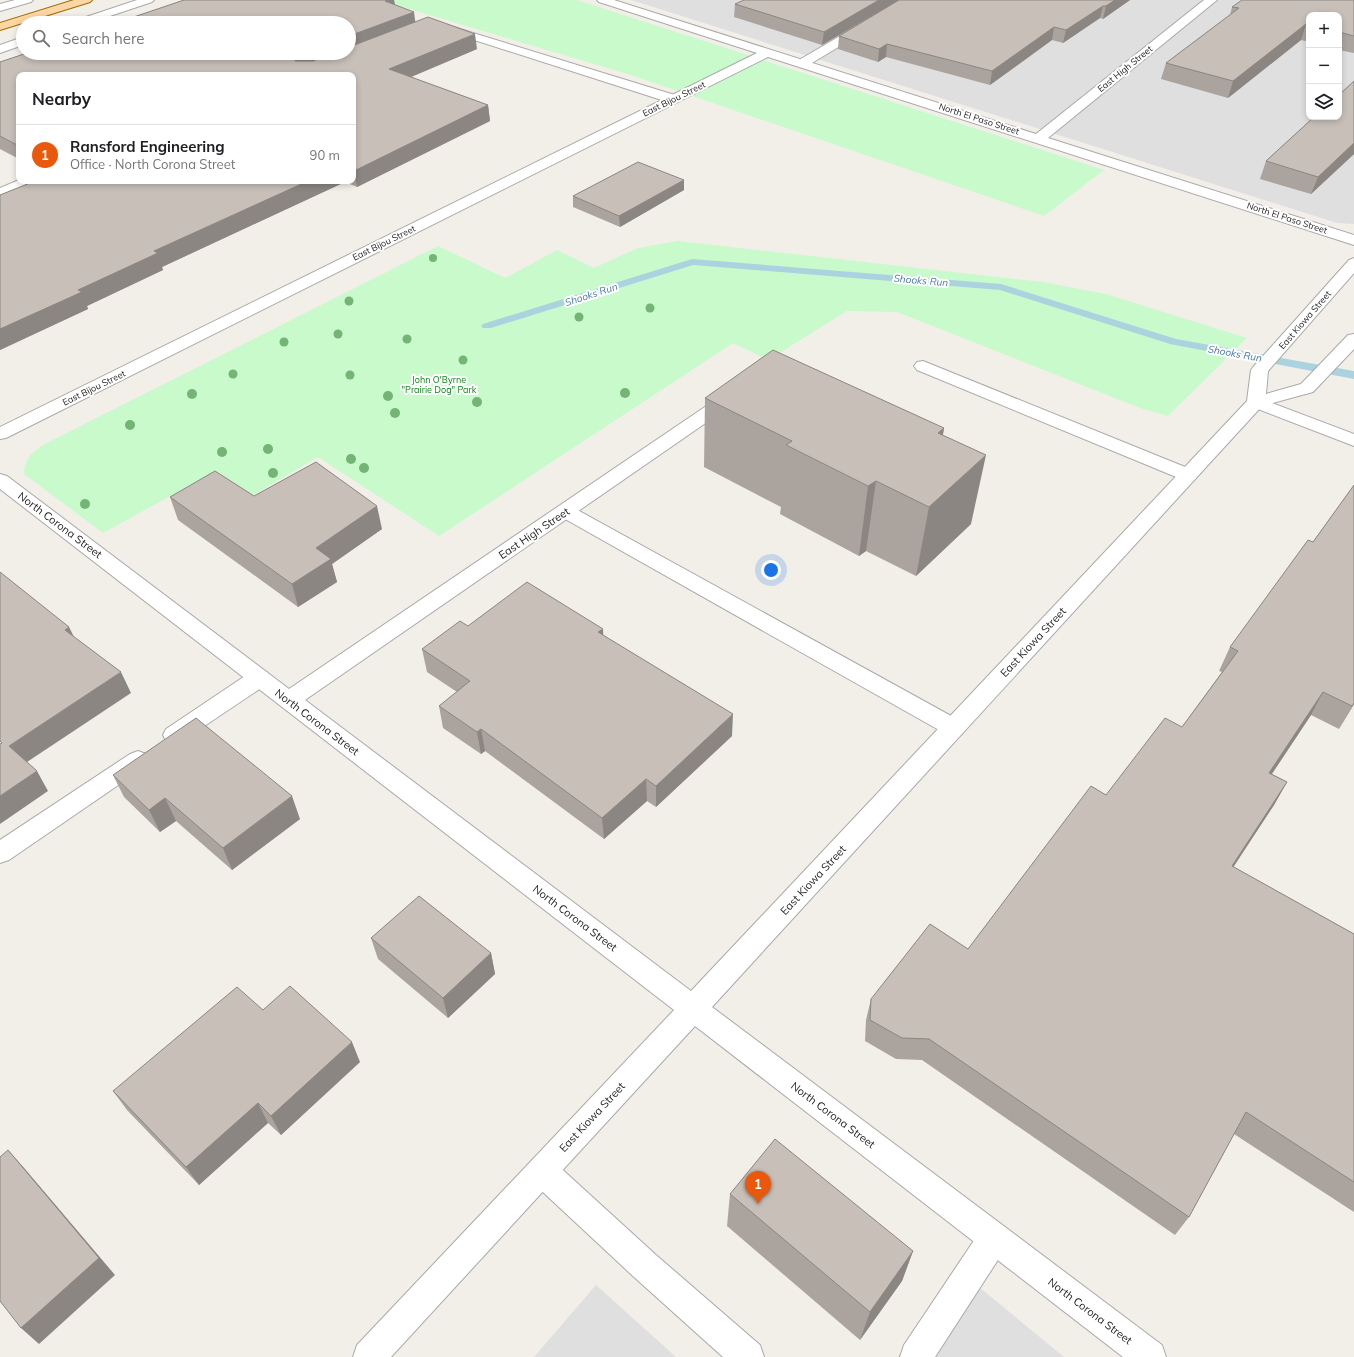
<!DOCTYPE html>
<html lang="en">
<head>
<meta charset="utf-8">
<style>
  :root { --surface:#fff; --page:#f2f2f2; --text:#202124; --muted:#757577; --line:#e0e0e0; --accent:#ea580c }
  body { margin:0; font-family:Mulish,sans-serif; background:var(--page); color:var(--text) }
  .controls { position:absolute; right:12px; top:12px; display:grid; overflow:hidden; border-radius:8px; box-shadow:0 2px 6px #0003 }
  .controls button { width:36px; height:36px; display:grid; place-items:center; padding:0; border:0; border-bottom:1px solid var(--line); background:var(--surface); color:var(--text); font:20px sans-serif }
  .you { position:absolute; left:771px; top:570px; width:14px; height:14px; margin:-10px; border:3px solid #fff; border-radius:50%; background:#1a73e8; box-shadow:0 0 0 6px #1a73e833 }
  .badge { display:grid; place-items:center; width:26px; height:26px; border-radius:50%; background:var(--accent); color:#fff; font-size:13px; font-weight:700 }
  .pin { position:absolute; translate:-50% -33px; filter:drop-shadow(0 1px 2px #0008) }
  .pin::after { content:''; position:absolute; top:21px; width:14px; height:12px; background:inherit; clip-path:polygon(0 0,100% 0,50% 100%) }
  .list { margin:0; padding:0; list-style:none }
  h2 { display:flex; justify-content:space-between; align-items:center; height:52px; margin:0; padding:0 16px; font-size:17px }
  h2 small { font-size:13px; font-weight:400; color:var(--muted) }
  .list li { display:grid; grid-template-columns:26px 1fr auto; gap:12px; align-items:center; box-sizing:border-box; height:60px; padding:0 16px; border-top:1px solid var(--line) }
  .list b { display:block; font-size:15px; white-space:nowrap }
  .list p { margin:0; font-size:13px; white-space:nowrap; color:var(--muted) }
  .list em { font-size:13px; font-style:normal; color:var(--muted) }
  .icon { flex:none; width:22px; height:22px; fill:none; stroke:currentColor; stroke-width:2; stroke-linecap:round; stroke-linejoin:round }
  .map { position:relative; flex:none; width:1354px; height:1357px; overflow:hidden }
  .search { position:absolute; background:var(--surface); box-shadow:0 2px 6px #0003; left:16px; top:16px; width:340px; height:44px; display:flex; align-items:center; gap:10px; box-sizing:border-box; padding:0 14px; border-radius:22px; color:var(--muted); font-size:15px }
  .panel { position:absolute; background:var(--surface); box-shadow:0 2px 6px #0003; left:16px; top:72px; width:340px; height:112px; border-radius:8px }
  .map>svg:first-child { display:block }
  .residential { fill:#e0dfdf; fill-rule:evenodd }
  .park { fill:#c8facc }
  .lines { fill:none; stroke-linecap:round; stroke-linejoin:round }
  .stream { fill:#aad3df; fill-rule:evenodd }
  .service-casing { stroke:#a9a9a9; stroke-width:2 }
  .minor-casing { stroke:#a9a9a9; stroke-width:2 }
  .primary-casing { stroke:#a06b00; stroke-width:2 }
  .service { fill:#fff; fill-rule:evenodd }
  .minor { fill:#fff; fill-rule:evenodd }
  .primary { fill:#fcd6a4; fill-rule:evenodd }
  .tree { fill:#74b475 }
  .wall { fill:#aba49e }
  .shaded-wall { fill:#8b8681 }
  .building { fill:#c7bfb8; stroke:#8b8681 }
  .labels { text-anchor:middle; stroke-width:4; stroke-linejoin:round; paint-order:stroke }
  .far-street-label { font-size:9px; fill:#222; stroke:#fff }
  .far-park-label { font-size:9px; fill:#0c8416; stroke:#fff }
  .far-water-label { font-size:10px; font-style:italic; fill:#4a7aab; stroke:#fff }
  .street-label { font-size:11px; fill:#222; stroke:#fff }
</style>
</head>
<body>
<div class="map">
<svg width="1354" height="1357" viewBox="0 0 1354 1357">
  <rect width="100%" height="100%" fill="#f2efe9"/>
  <!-- residential -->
  <path class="residential" d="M 631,0 L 1354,0 L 1354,224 L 1337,223 ZM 1309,15 L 1339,15 L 1339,117 L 1309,117 Z
    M 956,1268 L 1064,1357 L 898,1357 Z
    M 596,1285 L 676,1357 L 534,1357 Z"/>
  <!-- park -->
  <path class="park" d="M 379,0 L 577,0 L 1104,170 L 1044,216 L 631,75 Z
    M 678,241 L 1043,282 L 1106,294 L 1247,338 L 1168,416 L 1140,408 L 897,312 L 847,311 L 768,360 L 733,343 L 439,536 L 318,457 L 252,496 L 216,471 L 103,533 L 24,474 C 25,459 30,455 41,446 L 438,246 L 505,278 L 557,250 L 594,268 L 638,248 Z"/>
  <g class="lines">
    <!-- stream -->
    <path class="stream" d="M 692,259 L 1001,284 L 1176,339 L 1354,371 L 1354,379 L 1170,344 L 1000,290 L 693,265 L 491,328 L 483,328 L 481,326 L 483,324 Z"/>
    <!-- service casing -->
    <g class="service-casing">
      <path id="service" d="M 902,0 L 916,0 L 807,66 L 799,66 L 797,63 L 799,60 Z
        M 447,25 L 678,96 L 679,99 L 678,102 L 668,102 L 443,30 L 441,28 L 443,26 Z
        M 19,180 L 37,181 L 35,184 L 0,197 L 0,188 Z
        M 923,361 L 1195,471 L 1197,475 L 1195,479 L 1188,481 L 1181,479 L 917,370 L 914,366 L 917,362 Z
        M 1256,397 L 1354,434 L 1354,446 L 1250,406 L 1247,402 L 1250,398 Z
        M 565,505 L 572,507 L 962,722 L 965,728 L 962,734 L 954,737 L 946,734 L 558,515 L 555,511 L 558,507 Z
        M 259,670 L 267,672 L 270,678 L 267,684 L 182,741 L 174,744 L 166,741 L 163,735 L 166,729 L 251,672 Z
        M 138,751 L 146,754 L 150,760 L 146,766 L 9,860 L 0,863 L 0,840 L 130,754 Z
        M 542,1156 L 553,1161 L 656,1255 L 760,1345 L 764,1357 L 723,1357 L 634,1277 L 531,1181 L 527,1171 L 531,1161 Z
        M 994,1223 L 1005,1227 L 1009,1238 L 1005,1249 L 935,1357 L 900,1357 L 904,1345 L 983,1227 Z"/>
    </g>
    <!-- minor casing -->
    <g class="minor-casing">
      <path id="minor" d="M 15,0 L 33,0 L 31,2 L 0,11 L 0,4 Z
        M 137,0 L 154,0 L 152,2 L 89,23 L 72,23 L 74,21 Z
        M 597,0 L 614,0 L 1036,134 L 1204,0 L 1217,0 L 1048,138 L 1354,235 L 1354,245 L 768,57 L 6,438 L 0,439 L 0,427 L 757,53 L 599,2 Z
        M 23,37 L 23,45 L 0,53 L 0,45 Z
        M 1354,258 L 1354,273 L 1268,371 L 1266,394 L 1301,384 L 1348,335 L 1354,334 L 1354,349 L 1313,392 L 1262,406 L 712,1007 L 1162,1345 L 1166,1357 L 1123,1357 L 695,1026 L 391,1357 L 353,1357 L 357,1345 L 674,1010 L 0,489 L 0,474 L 7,476 L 289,689 L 724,394 L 730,393 L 736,394 L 739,398 L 736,402 L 305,700 L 691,991 L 1247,401 L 1251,370 L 1254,366 L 1349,260 Z"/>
    </g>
    <!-- primary casing -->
    <g class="primary-casing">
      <path id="primary" d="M 74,0 L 92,0 L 90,2 L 0,30 L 0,23 Z"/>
    </g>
    <!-- service -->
    <use href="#service" class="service"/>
    <!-- minor -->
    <use href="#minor" class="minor"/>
    <!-- primary -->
    <use href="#primary" class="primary"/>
  </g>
  <!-- trees -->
  <g class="tree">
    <circle cx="433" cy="258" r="4"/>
    <circle cx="349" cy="301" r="4.5"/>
    <circle cx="650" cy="308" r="4.5"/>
    <circle cx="579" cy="317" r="4.5"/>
    <circle cx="338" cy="334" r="4.5"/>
    <circle cx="407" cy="339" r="4.5"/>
    <circle cx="284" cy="342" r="4.5"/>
    <circle cx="463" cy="360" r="4.5"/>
    <circle cx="233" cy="374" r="4.5"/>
    <circle cx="350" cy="375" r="4.5"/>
    <circle cx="625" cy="393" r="5"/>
    <circle cx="192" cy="394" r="5"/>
    <circle cx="388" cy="396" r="5"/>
    <circle cx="477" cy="402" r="5"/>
    <circle cx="395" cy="413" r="5"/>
    <circle cx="130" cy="425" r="5"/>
    <circle cx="268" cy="449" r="5"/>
    <circle cx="222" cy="452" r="5"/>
    <circle cx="351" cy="459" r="5"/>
    <circle cx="364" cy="468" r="5"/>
    <circle cx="273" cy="473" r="5"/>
    <circle cx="85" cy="504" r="5"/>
  </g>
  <!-- wall -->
  <path class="wall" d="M 184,0 L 394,0 L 395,5 L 416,22 L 477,49 L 411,77 L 488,105 L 490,121 L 357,187 L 345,182 L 162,267 L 163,270 L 87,306 L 88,309 L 0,350 L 0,195 L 35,181 L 353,181 L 353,75 L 19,75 L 19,159 L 0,149 L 0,62 Z
    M 899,0 L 1130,0 L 1103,19 L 1100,18 L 1063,43 L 1052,40 L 990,85 L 886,57 L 878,62 L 838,49 L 839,36 Z
    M 899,0 L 822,45 L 734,17 L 735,4 Z
    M 1354,0 L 1354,53 L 1339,50 L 1339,15 L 1309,15 L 1309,42 L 1301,40 L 1228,98 L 1161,79 L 1166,63 L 1230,15 L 1232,7 Z
    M 1354,81 L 1354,154 L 1311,194 L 1260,179 L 1266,161 Z
    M 684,180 L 684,190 L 620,227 L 573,207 L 573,196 Z
    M 705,398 L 944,428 L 943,435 L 971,524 L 916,576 L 866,551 L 859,556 L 780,514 L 781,507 L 704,467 Z
    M 1354,485 L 1354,704 L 1339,729 L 1311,715 L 1272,774 L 1287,782 L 1274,805 L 1233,867 L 1354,934 L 1354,1212 L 1234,1134 L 1189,1217 L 1175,1235 L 922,1060 L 896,1059 L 865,1041 L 866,1020 L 871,999 L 968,949 L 1106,795 L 1182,727 L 1222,672 L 1219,671 L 1230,647 L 1313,542 Z
    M 254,496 L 382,529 L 332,564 L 337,582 L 298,607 L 178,520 L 170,497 Z
    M 468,626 L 603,635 L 732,736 L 656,807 L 647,801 L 604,839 L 485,751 L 481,754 L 443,728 L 439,706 L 457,692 L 427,672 L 422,649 Z
    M 113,775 L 300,819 L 232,870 L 176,821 L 160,832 L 124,797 Z
    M 371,938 L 491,953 L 495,974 L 448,1018 L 378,959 Z
    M 263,1010 L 360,1062 L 281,1135 L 268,1123 L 199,1185 L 127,1110 L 113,1091 Z
    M 730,1194 L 913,1251 L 902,1281 L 860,1340 L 727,1226 Z"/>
  <!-- shaded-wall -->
  <path class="shaded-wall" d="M 389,0 L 394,0 L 396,13 L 385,1 Z
    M 879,0 L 899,0 L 822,45 L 824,32 Z
    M 1115,0 L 1130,0 L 1103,19 L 1106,6 Z
    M 1103,6 L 1100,18 L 1063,43 L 1066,30 Z
    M 414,12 L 416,27 L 349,52 L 349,36 Z
    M 1306,24 L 1301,40 L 1228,98 L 1233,81 Z
    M 1054,27 L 1052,40 L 990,85 L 992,71 Z
    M 475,34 L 477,49 L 392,85 L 389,69 Z
    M 887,44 L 886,57 L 878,62 L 879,49 Z
    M 303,53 L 347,53 L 300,71 L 295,61 L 297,55 Z
    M 488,105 L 490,121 L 357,187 L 354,171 Z
    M 1354,143 L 1354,154 L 1311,194 L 1318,177 Z
    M 684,180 L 684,190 L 620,227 L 619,216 Z
    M 308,181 L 345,181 L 345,182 L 162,267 L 163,270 L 87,306 L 88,309 L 0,350 L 0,329 L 154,251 Z
    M 944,428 L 932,496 L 938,433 Z
    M 986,455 L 971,524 L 916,576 L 929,507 Z
    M 876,481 L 866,551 L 859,556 L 868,486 Z
    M 377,506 L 382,529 L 332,564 L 337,582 L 298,607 L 292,584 L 316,548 Z
    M 69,627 L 79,647 L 65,630 Z
    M 603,629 L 604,651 L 598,632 Z
    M 121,672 L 131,693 L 21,766 L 9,746 Z
    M 1323,692 L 1311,715 L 1257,796 L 1269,773 Z
    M 1354,703 L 1354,704 L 1339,729 Z
    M 733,714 L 732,736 L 656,807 L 656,786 Z
    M 481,729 L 485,751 L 481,754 L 477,732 Z
    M 37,771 L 48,791 L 0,824 L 0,796 Z
    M 646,779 L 647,801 L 604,839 L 602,818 Z
    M 1287,782 L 1274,805 L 1219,889 L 1232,866 Z
    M 292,796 L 300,819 L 232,870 L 223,848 Z
    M 165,798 L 176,821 L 160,832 L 149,810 Z
    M 491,953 L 495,974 L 448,1018 L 443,998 Z
    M 352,1042 L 360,1062 L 281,1135 L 271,1116 Z
    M 258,1103 L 268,1123 L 199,1185 L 186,1167 Z
    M 8,1150 L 25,1169 L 115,1275 L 39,1344 L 21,1328 Z
    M 913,1251 L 902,1281 L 860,1340 L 870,1312 Z"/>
  <!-- building -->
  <path class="building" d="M 184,0 L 389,0 L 385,1 L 414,12 L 349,36 L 349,23 L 116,23 Z
    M 744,0 L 879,0 L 824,32 L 735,4 Z
    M 899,0 L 1115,0 L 1106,6 L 1103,6 L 1066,30 L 1054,27 L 992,71 L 887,44 L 879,49 L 839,36 Z
    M 1242,0 L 1354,0 L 1354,36 L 1339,32 L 1339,15 L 1309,15 L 1309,25 L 1306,24 L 1233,81 L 1166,63 L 1239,8 L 1232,7 Z
    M 428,17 L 475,34 L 389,69 L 488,105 L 354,171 L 353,170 L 353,75 L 19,75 L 19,146 L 0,136 L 0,62 L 27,53 L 303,53 L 297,55 L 295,61 L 313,61 L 334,53 L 349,53 L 349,47 Z
    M 1354,81 L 1354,143 L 1318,177 L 1266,161 L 1314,117 L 1339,117 L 1339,95 Z
    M 638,162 L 684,180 L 619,216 L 573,196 Z
    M 35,181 L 308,181 L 154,251 L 158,253 L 78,290 L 82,292 L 0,329 L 0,195 Z
    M 773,350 L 944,428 L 938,433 L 986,455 L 929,507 L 876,481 L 868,486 L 786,445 L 792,441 L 705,398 Z
    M 316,462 L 377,506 L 316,548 L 331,559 L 292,584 L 170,497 L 215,471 L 254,496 Z
    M 1354,485 L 1354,703 L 1352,706 L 1323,692 L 1269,773 L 1287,782 L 1232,866 L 1354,934 L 1354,1182 L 1246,1112 L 1189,1217 L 929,1039 L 902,1038 L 870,1020 L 871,999 L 930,924 L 968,949 L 1091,786 L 1106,795 L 1165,718 L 1182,727 L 1238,651 L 1230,647 L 1308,540 L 1313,542 Z
    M 0,572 L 69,627 L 65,630 L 121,672 L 9,746 L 37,771 L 0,796 L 0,744 L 2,743 L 0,741 Z
    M 527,582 L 603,629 L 598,632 L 733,714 L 656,786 L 646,779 L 602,818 L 481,729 L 477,732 L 439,706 L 470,681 L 422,649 L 460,621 L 468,626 Z
    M 196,718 L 292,796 L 223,848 L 165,798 L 149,810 L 113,775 Z
    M 419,896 L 491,953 L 443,998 L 371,938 Z
    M 290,986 L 352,1042 L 271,1116 L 258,1103 L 186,1167 L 113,1091 L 237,987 L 263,1010 Z
    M 775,1139 L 913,1251 L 870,1312 L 730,1194 Z
    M 8,1150 L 99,1258 L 21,1328 L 0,1301 L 0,1157 Z"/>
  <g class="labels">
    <!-- far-street labels -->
    <g class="far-street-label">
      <text transform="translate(1125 69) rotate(-39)" y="3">East High Street</text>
      <text transform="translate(674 99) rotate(-26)" y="3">East Bijou Street</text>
      <text transform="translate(979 119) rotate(18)" y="3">North El Paso Street</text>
      <text transform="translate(1287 218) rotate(18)" y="3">North El Paso Street</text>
      <text transform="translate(384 243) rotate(-26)" y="3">East Bijou Street</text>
      <text transform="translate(1305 320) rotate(-49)" y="3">East Kiowa Street</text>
      <text transform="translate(94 388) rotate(-26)" y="3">East Bijou Street</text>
    </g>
    <!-- far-park labels -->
    <g class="far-park-label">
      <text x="439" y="383">John O'Byrne<tspan x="439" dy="10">"Prairie Dog" Park</tspan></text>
    </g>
    <!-- far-water labels -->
    <g class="far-water-label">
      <text transform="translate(921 280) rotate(5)" y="4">Shooks Run</text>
      <text transform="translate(591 294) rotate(-18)" y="4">Shooks Run</text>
      <text transform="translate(1235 353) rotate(10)" y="4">Shooks Run</text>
    </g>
    <!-- street labels -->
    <g class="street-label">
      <text transform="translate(60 525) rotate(37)" y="4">North Corona Street</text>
      <text transform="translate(534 533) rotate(-34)" y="4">East High Street</text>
      <text transform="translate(1033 642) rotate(-47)" y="4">East Kiowa Street</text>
      <text transform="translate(317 722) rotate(37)" y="4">North Corona Street</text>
      <text transform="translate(813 880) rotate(-47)" y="4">East Kiowa Street</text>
      <text transform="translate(575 918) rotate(37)" y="4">North Corona Street</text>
      <text transform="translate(833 1115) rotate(37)" y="4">North Corona Street</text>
      <text transform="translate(592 1117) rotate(-47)" y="4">East Kiowa Street</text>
      <text transform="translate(1090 1311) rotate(37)" y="4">North Corona Street</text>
    </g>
  </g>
</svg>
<div class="controls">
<button>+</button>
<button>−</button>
<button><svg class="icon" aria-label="layers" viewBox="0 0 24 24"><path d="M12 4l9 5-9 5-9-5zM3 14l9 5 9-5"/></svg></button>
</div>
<div class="you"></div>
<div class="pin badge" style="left:758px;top:1204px">1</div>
<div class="search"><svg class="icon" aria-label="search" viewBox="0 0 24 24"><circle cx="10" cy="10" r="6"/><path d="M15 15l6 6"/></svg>Search here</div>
<section class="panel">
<h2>Nearby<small></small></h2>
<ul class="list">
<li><span class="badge">1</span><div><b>Ransford Engineering</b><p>Office · North Corona Street</p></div><em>90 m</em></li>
</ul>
</section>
</div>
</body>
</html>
